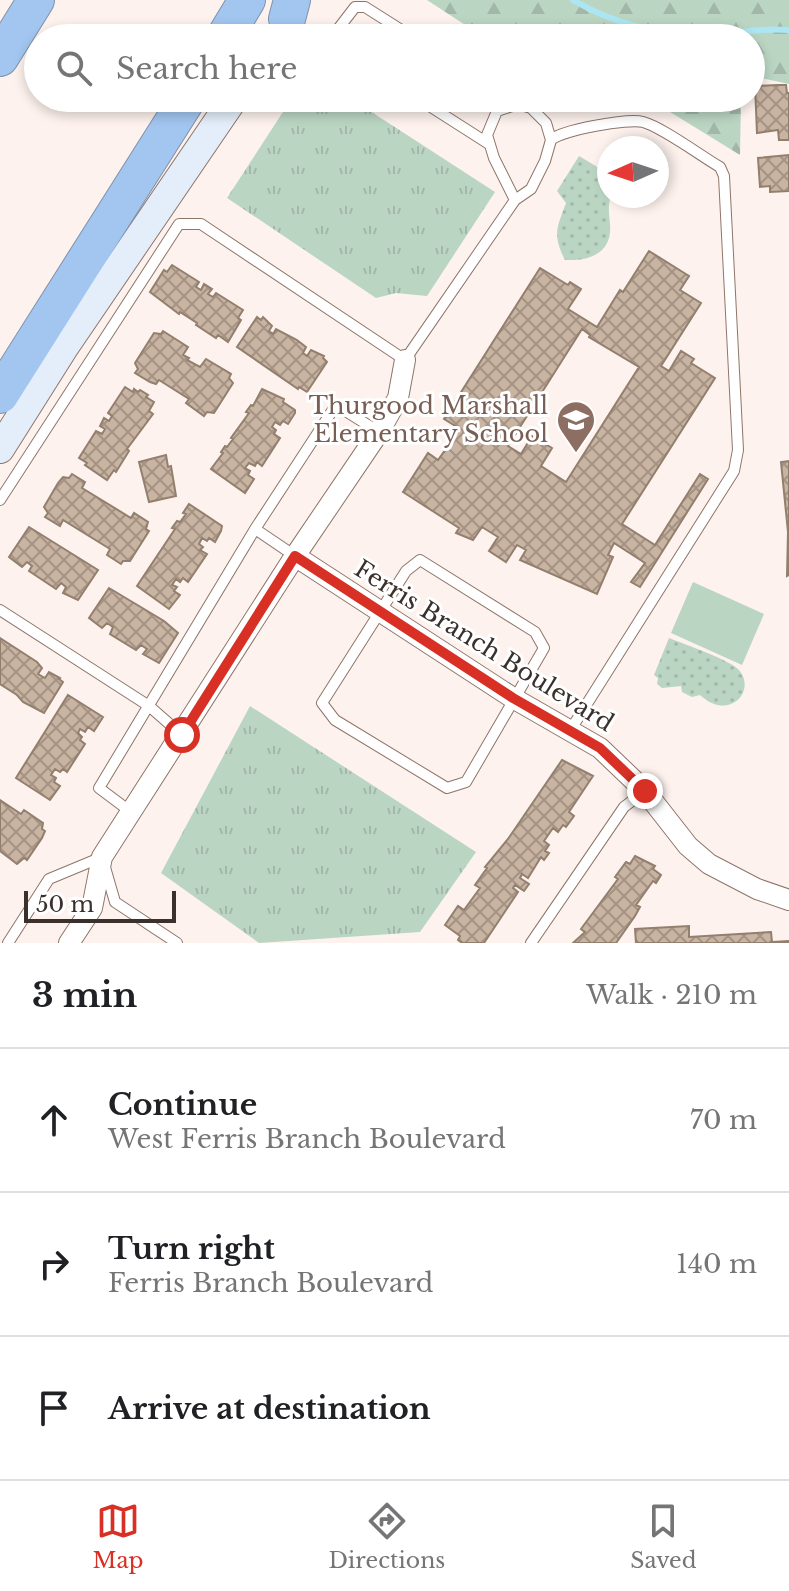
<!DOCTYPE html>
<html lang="en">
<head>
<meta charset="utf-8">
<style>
  :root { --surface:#fff; --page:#f6f6f6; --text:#202124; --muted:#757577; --line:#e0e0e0; --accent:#d93025 }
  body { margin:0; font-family:"Libre Baskerville",serif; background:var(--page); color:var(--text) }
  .compass { position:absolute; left:597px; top:136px; width:72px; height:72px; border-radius:50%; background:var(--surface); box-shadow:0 4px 12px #0003; rotate:267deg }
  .scale { position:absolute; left:24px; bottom:20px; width:152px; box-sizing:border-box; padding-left:8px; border:4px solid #3b312c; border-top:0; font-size:22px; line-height:28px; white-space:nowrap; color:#3b312c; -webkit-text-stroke:6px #fff; paint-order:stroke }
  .stop { position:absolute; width:24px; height:24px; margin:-18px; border:6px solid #d93025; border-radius:50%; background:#fff }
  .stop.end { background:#d93025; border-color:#fff; box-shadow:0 2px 8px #0008 }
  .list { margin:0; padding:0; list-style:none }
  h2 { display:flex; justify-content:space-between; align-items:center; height:104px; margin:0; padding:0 32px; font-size:34px }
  h2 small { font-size:26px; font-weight:400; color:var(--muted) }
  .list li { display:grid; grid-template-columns:52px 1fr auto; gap:24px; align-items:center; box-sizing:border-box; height:144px; padding:0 32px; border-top:2px solid var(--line) }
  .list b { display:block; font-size:30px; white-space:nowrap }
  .list p { margin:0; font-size:26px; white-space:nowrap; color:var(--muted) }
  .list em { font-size:26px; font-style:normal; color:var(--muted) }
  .icon { flex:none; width:44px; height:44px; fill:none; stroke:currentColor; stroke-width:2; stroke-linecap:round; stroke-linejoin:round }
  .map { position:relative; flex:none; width:789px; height:943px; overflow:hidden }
  .search { position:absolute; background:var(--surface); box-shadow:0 4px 12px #0003; left:24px; right:24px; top:24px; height:88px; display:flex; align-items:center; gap:20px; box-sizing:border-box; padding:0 28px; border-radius:44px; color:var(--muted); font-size:30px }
  .sheet { height:536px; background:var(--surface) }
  nav { display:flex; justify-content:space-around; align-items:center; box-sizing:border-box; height:112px; border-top:2px solid var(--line); background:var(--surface); font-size:22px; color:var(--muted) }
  nav a { display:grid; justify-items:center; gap:4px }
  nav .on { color:var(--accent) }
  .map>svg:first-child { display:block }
  .grass { fill:url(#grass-tufts) }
  .forest { fill:url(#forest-firs) }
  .park { fill:url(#park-dots) }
  .pitch { fill:#bbd5c3 }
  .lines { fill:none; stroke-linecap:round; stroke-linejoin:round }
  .stream { stroke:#ace6f3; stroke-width:6 }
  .building { fill:url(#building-cross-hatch); stroke:#937f6e; stroke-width:2; fill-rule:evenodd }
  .service-casing { stroke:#8e756a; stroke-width:12 }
  .minor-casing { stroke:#8e756a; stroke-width:22 }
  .secondary-casing { stroke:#8e756a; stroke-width:30 }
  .motorway-casing { stroke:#7e92ab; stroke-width:38 }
  .service { stroke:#fff; stroke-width:10 }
  .minor { stroke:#fff; stroke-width:20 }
  .secondary { stroke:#e3eefa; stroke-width:28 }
  .motorway { stroke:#a2c6f0; stroke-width:36 }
  .route { stroke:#d93025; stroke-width:10 }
  .labels { text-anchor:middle; stroke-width:6; stroke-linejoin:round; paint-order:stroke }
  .education-label { font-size:24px; fill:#785e54; stroke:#fff; text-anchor:end }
  .street-label { font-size:24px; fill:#3b312c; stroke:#fff }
</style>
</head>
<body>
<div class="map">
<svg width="789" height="943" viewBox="0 0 789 943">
  <defs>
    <pattern id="grass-tufts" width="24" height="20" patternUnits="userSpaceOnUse" patternTransform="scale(2)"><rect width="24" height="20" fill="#bbd5c3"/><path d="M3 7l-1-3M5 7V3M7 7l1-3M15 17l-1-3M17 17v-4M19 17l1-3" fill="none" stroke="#a2b7a8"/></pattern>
    <pattern id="forest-firs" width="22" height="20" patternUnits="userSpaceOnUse" patternTransform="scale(2)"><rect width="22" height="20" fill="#bbd5c3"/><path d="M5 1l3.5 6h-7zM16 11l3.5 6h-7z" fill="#a2b7a8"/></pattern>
    <pattern id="park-dots" width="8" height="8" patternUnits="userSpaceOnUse" patternTransform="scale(2)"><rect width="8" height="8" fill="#bbd5c3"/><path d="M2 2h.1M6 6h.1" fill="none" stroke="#a2b7a8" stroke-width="1.8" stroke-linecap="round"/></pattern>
    <pattern id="building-cross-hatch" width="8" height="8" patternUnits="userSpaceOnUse" patternTransform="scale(2)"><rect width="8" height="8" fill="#c9b4a2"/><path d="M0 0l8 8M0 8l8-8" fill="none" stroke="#a49384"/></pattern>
  </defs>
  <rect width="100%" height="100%" fill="#fdf2ed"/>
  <!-- grass -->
  <path class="grass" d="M 292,98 L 350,98 L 495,192 L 427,296 L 396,293 L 376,298 L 227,198 Z
    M 250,706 L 476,852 L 420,932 L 259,943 L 161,873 Z"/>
  <!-- forest -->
  <path class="forest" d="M 427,0 L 789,0 L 789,84 L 751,76 L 751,38 L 485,38 Z
    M 576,98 L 741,98 L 740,155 L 649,99 L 589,106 Z"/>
  <!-- park -->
  <path class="park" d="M 579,156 L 609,174 L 609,196 L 614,196 L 610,199 C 607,213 611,220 610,232 C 608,256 585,261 565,260 C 552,234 557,228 566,203 L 557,191 Z
    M 669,638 C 684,644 730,660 739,670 C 757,691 729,722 700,695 L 692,697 L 682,692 L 681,686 L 662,688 L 657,684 L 658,678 L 654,675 Z"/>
  <!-- pitch -->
  <path class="pitch" d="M 693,582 L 764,614 L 742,665 L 671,633 Z"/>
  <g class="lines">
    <!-- stream -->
    <path class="stream" d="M 573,0 C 613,24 663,36 709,35 C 736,34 762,27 789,30"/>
  </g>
  <!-- building -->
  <path class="building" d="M 778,85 L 786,85 L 787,93 L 789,93 L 789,140 L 779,140 L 778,130 L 757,133 L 755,86 Z
    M 789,155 L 789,191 L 770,192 L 770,186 L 760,187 L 758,158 Z
    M 649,251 L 689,276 L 680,290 L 701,303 L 661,366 L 669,371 L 681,351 L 694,359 L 691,363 L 715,378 L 622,524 L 655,545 L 700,474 L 708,479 L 640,587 L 631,582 L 645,563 L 614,543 L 608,555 L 613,557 L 597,594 L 520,560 L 526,550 L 517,545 L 506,562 L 489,551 L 498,537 L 482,527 L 473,540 L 456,533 L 459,528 L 403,492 L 428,453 L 438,460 L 460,429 L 444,419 L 540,268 L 568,285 L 570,282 L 581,289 L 568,309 L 597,327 L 620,290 L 623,292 ZM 582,329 L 590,335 L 589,337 L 639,367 L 566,482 L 541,466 L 552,448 L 532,436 L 521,454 L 508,446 Z
    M 172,265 L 199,282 L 196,287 L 201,290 L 204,284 L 212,289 L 208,294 L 213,297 L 216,293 L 243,310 L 238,318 L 241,320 L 228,342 L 218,335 L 216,338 L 196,325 L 197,323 L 180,312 L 179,314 L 150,292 L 164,270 L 167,272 Z
    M 257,317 L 261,320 L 263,317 L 272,326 L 269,331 L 273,334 L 276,329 L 297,340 L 306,347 L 303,353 L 307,356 L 311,350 L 324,356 L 323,358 L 327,362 L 307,392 L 299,387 L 298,389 L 237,347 Z
    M 163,331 L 188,347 L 183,355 L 189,358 L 187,360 L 200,367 L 206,359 L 231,374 L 229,378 L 233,383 L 214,413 L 207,412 L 204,416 L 186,403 L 189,399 L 159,380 L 156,384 L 150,382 L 135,373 L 138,369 L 135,363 L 154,333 L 161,334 Z
    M 125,387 L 133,392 L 134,389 L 138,392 L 140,390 L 148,395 L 146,397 L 154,402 L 149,411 L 153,414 L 127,449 L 129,451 L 116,472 L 114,470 L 107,480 L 85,465 L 87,463 L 79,458 L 96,431 L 102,434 L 105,429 L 100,426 L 104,418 L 109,421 L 112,416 L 108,413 Z
    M 262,389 L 284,399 L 283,402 L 295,410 L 295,413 L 288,424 L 283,421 L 280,425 L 275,422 L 272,427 L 276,430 L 274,434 L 280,438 L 262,466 L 257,462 L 255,466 L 249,463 L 245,468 L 250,471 L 248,475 L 254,479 L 245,493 L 211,469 L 223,453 L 221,452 L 225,446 L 227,447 L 233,439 L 231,438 L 249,413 L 246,412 L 251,405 L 253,406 Z
    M 166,455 L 168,467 L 171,466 L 176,496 L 149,502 L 139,462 Z
    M 789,461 L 789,575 L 787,576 L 788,532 L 781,462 Z
    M 72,474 L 85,482 L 82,488 L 131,518 L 134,513 L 148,522 L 146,529 L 149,531 L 130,561 L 123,561 L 121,564 L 107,555 L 110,549 L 63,520 L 60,526 L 45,517 L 48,513 L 44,507 L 58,483 L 63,477 L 69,478 Z
    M 189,504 L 222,526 L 221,531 L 215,542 L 209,538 L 207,541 L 202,538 L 199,544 L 203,547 L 200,550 L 207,554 L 188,582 L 183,578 L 180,582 L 176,579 L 172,585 L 177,587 L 174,591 L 180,595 L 169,609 L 137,586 L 175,529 L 172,528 L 177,521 L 180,522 L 186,514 L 183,513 Z
    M 29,527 L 98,570 L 78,600 L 63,593 L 66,587 L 61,583 L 56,589 L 29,571 L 32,566 L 27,562 L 22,567 L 9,557 Z
    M 109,588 L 164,621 L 178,633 L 159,663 L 143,654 L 147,649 L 141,645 L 136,650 L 110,634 L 113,627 L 107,623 L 102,628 L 89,618 Z
    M 0,638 L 37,662 L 42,668 L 38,674 L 45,678 L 49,672 L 60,678 L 59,679 L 63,682 L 44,713 L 23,702 L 17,695 L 0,684 Z
    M 68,695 L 103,717 L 94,731 L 88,727 L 85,732 L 80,729 L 78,733 L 82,737 L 80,740 L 85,744 L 67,772 L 63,769 L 60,772 L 55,769 L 51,775 L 56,778 L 54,782 L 60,786 L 50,800 L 16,778 Z
    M 562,760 L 593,776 L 569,812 L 574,816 L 566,827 L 563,825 L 558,832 L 553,828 L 544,841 L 549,845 L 545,851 L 549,853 L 544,860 L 541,857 L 528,878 L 522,874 L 520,878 L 529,884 L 524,891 L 515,885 L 513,888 L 518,892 L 484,943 L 462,943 L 458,940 L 460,936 L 445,925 L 458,906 L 464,910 L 480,888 L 475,885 L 487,868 L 485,867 L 508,839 Z
    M 0,800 L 21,814 L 24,810 L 43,823 L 42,829 L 45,831 L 42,838 L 27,860 L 24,858 L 17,864 L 0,851 Z
    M 635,856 L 655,866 L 653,869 L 661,875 L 656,883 L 653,881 L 636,905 L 640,907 L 635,916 L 616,943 L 573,943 L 585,932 L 581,929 L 618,879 L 615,877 L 626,862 L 630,864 Z
    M 689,926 L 689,937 L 771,932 L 772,942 L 789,941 L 789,943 L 636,943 L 635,929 Z"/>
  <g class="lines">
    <!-- service casing -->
    <g class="service-casing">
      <path id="service" d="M 336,38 L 335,33 L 355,7 L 365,7 L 414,38
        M 417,98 L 489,144
        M 551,140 C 561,130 629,118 643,122 C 662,127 701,156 720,167 L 724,176 L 738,450 L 734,471 L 571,729
        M 0,500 L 179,224 L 201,224 L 405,360 L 515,200 L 531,189 L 545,161 L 551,140 L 546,123 L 531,108 L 518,104 L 497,111 L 487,135 L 494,158 L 515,200
        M 255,529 L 295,556
        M 420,560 L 535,632 L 544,648 L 466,782 L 447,788 L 335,720 L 322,703 L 406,571 Z
        M 0,610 L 149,706 L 182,735
        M 131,812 L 99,788 L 255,529 L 336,405 L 379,432
        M 8,943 L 49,879 L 102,857 L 115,902 L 177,943
        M 531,943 L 624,807 L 645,791"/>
    </g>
    <!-- minor casing -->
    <g class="minor-casing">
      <path id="minor" d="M 295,556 L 513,698 L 600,748 L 645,791 L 688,846 L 709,864 L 757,889 L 789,900
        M 69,943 L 92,908 L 102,857 L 295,556 L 379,432 L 398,398 L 405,360"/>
    </g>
    <!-- secondary casing -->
    <g class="secondary-casing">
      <path id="secondary" d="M 0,449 L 65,346 L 234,98"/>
    </g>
    <!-- motorway casing -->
    <g class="motorway-casing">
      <path id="motorway" d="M 287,19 L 292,0
        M 224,38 L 247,0
        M 0,58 L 36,0
        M 0,395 L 188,98"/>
    </g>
    <!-- service -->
    <use href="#service" class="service"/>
    <!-- minor -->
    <use href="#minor" class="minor"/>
    <!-- secondary -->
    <use href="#secondary" class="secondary"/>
    <!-- motorway -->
    <use href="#motorway" class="motorway"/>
  </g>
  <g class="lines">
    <!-- route -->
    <path class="route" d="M 182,735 L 295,556 L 513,698 L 600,748 L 645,791"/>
  </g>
  <!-- icons -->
  <defs>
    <g id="school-pin" transform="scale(2)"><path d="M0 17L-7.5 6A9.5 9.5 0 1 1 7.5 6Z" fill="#8d6e63" stroke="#fff"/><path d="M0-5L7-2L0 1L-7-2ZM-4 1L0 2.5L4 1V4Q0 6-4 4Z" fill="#fff"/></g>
  </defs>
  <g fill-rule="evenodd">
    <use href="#school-pin" x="576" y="420"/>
  </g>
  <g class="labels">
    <!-- education labels -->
    <g class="education-label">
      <text x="548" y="414">Thurgood Marshall<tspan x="548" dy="28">Elementary School</tspan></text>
    </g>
    <!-- street labels -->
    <g class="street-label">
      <text transform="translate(484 646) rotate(32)" y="8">Ferris Branch Boulevard</text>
    </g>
  </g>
</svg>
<svg class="compass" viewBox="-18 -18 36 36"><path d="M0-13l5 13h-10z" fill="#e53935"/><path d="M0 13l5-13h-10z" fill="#757577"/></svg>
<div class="scale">50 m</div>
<div class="stop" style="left:182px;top:735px"></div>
<div class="stop end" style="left:645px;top:791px"></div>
<div class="search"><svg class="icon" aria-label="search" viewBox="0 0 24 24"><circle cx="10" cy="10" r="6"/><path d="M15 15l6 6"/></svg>Search here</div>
</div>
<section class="sheet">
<h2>3 min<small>Walk · 210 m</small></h2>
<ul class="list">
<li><svg class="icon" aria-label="ahead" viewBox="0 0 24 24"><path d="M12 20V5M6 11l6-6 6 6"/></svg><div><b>Continue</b><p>West Ferris Branch Boulevard</p></div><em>70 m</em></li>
<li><svg class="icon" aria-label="right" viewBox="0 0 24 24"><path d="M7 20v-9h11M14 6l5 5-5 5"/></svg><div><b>Turn right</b><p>Ferris Branch Boulevard</p></div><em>140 m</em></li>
<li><svg class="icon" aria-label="arrive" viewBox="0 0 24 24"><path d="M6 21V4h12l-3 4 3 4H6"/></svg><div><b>Arrive at destination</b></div></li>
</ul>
</section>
<nav>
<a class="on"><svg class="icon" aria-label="map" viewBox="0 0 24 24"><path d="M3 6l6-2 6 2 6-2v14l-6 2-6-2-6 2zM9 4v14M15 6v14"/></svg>Map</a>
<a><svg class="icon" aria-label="directions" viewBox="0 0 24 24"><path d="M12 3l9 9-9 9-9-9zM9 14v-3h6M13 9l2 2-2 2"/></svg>Directions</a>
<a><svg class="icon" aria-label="saved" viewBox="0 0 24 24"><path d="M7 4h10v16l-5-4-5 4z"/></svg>Saved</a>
</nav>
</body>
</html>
